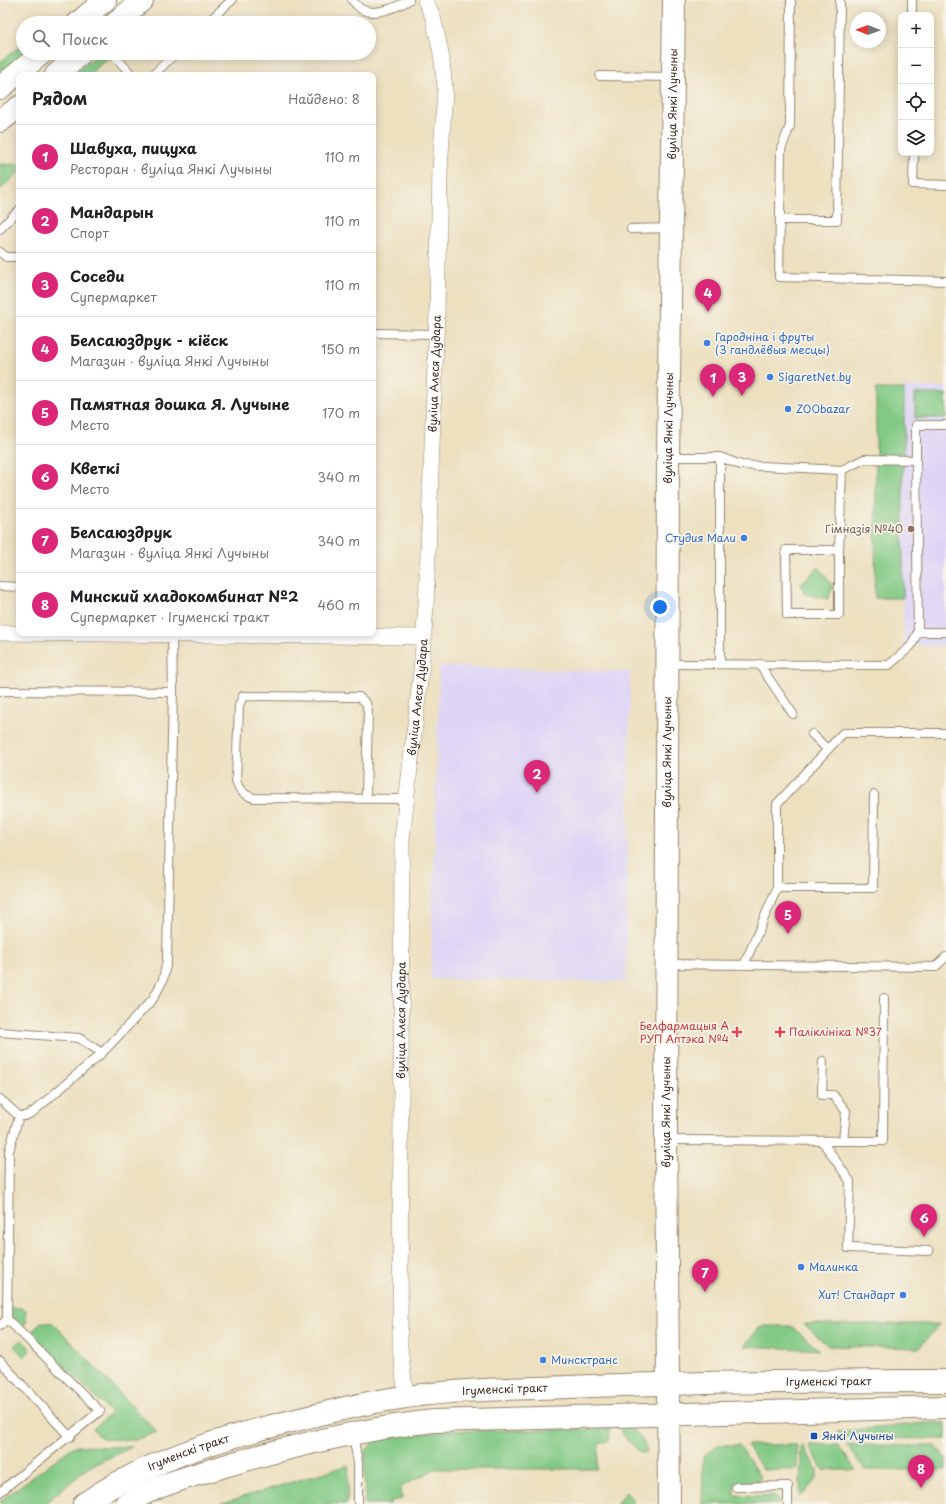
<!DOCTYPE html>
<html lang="ru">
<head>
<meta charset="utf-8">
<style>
  :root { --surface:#fff; --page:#f6f6f6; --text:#202124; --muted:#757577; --line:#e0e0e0; --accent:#db2777 }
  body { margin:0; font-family:"Playpen Sans",sans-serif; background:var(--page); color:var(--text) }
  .controls { position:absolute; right:12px; top:12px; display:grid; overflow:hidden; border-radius:8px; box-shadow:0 2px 10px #0003 }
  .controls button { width:36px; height:36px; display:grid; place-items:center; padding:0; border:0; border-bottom:1px solid var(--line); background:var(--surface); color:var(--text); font:20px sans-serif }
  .compass { position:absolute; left:850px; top:12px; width:36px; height:36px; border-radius:50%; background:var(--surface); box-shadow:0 2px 10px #0003; rotate:271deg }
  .you { position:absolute; left:660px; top:607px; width:14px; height:14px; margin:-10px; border:3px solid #fff; border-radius:50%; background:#1a73e8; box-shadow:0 0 0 6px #1a73e833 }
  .badge { display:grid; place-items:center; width:26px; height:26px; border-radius:50%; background:var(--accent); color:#fff; font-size:13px; font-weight:700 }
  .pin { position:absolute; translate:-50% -33px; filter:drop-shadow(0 1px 2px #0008) }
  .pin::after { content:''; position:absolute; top:21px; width:14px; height:12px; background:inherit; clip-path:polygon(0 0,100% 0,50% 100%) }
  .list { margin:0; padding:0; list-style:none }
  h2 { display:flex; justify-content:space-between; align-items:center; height:52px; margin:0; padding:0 16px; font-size:17px }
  h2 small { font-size:13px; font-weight:400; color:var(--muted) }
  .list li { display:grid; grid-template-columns:26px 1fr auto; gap:12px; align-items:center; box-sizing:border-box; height:64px; padding:0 16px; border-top:1px solid var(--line) }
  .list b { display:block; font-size:15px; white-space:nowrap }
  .list p { margin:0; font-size:13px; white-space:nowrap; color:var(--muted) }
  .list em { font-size:13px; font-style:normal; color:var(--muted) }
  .icon { flex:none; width:22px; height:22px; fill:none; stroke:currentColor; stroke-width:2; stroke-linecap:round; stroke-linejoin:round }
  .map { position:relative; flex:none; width:946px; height:1504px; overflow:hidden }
  .search { position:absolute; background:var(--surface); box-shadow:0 2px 10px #0003; left:16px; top:16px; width:360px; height:44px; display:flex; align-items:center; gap:10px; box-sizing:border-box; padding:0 14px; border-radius:22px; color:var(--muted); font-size:15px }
  .panel { position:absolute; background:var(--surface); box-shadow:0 2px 10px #0003; left:16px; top:72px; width:360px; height:564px; border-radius:8px }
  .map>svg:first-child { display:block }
  .built { fill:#ded5f6 }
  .green { fill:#81c984; stroke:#5e7a51 }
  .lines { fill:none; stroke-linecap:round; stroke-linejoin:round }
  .lane-casing { stroke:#94856e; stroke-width:10 }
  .street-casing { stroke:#94856e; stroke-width:16 }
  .secondary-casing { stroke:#94856e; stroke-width:24 }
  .primary-casing { stroke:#94856e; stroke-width:24 }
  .lane { stroke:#fff; stroke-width:8 }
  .street { stroke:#fff; stroke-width:15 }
  .secondary { stroke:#fff; stroke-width:22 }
  .primary { stroke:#fff; stroke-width:22 }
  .shop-dot { fill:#3f7fe0; stroke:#f7f3e8; stroke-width:1.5 }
  .education-dot { fill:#8d6e63; stroke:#f7f3e8; stroke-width:1.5 }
  .health-dot { fill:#e0444e; stroke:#f7f3e8; stroke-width:1.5 }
  .transit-dot { fill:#1a4fb4; stroke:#f7f3e8; stroke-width:1.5 }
  .labels { text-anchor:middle; stroke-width:3.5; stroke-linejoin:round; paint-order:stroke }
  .street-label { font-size:11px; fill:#3b2a1e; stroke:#f7f3e8 }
  .shop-label { font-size:11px; fill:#366cbe; stroke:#f7f3e8; text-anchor:start }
  .education-label { font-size:11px; fill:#785e54; stroke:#f7f3e8; text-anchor:end }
  .health-label { font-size:11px; fill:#be3a42; stroke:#f7f3e8; text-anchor:end }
  .transit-label { font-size:11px; fill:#164399; stroke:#f7f3e8; text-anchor:start }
</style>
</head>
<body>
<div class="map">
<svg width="946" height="1504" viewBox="0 0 946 1504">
  <rect width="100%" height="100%" fill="#f7f3e8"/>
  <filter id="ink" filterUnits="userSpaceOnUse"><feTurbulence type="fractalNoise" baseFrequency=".025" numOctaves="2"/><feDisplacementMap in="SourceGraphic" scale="8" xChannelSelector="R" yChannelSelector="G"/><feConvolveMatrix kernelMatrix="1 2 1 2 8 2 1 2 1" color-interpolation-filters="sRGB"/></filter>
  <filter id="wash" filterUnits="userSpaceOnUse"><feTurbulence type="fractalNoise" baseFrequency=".012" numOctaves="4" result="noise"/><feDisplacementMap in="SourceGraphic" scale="16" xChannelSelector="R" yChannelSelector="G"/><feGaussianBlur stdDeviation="0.9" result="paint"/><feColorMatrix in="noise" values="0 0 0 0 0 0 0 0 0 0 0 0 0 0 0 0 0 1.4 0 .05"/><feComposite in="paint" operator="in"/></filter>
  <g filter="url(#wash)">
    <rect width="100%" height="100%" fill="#ece0bf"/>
    <!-- built -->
    <path class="built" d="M 904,387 L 946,387 L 946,646 L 904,646 L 903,599 L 875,598 L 876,389 L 904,389 Z
      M 439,666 L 630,672 L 626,982 L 431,979 Z"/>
    <!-- green -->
    <path class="green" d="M 23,44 L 23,53 L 33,53 L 0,79 L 0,62 Z
      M 101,55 L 107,59 L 88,75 L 72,75 L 96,56 Z
      M 0,164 L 19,165 L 19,172 L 0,190 Z
      M 876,389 L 904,389 L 904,458 L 876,458 Z
      M 915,394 L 946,394 L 946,418 L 915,418 Z
      M 876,461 L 903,461 L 903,598 L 875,598 Z
      M 819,567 L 833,587 L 828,599 L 805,594 L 801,584 Z
      M 10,1308 L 22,1308 L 26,1310 L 26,1323 L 21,1328 L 13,1320 Z
      M 41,1322 L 53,1323 L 157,1432 L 135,1440 L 102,1439 L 93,1429 L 111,1413 L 47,1349 L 41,1349 L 28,1336 Z
      M 804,1324 L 939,1324 L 919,1348 L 828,1346 Z
      M 761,1326 L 791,1326 L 819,1350 L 744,1346 Z
      M 22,1340 L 31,1350 L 24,1357 L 14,1346 Z
      M 924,1423 L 946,1423 L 946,1439 L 840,1438 L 837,1432 Z
      M 621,1427 C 634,1426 646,1441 647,1453 L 640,1453 L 621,1433 Z
      M 610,1429 L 609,1441 L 599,1444 L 597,1469 L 435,1469 L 401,1487 L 402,1499 L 391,1501 L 391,1504 L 365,1504 L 365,1452 L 376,1439 L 444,1431 Z
      M 718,1445 L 739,1445 L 761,1478 L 754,1483 L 735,1483 L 734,1495 L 774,1496 L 780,1501 L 780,1504 L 702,1504 L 703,1457 Z
      M 747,1445 L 797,1445 L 797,1470 L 763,1470 Z
      M 801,1445 L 803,1445 L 817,1470 L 817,1479 L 800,1497 Z
      M 809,1445 L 838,1445 L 856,1470 L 823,1470 Z
      M 847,1445 L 935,1446 L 946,1458 L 946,1470 L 865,1470 Z
      M 74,1446 L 132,1447 L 89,1467 L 44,1504 L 0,1504 L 0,1501 Z
      M 349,1465 L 347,1504 L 219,1504 Z
      M 626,1492 L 633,1500 L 633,1504 L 616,1504 Z"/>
  </g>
  <g filter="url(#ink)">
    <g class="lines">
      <!-- lane casing -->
      <g class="lane-casing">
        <path id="lane" d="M 352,0 C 355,3 358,7 361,9 C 375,17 397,7 409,0
          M 791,0 L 790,126 L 781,149 L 779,277 L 946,281
          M 912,0 L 912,15
          M 207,23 L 232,0
          M 112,53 L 132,75
          M 153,75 L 176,53
          M 600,76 L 672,77
          M 914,153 L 913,184 L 946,185
          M 781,220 L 837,220 L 840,0
          M 0,229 L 19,210
          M 631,229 L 670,228
          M 0,252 L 6,257 L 19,257
          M 373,333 L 436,334
          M 669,457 L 720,457 L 741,465 L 842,470 L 864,459 L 916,460 L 916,425 L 946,425
          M 720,457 L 720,664
          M 916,460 L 918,632
          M 786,550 L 839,550 L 839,615 L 787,615 Z
          M 839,550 L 842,470
          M 0,586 L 19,587
          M 668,664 L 889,665 L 911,646 L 918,632 L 946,632
          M 759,664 L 793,714
          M 0,691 L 173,692
          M 812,734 L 827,749
          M 366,798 L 368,712 L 366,703 L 359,697 L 243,696 L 239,706 L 236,780 C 239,791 243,794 254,798 L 406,799
          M 777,888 L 873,888 L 874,795
          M 667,964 L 935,967 L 946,957
          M 744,965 L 777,888 L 777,804 L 843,733 L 946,733
          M 0,1032 L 79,1038 L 102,1053
          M 823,1061 L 822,1095 L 833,1095 L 846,1111 L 843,1141
          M 0,1099 L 19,1116 L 25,1116 L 33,1112 L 102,1053 L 153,999 L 163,980 L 167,960 L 173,692 L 172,633
          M 667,1140 L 883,1141 L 884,998
          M 822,1141 L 850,1181 L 848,1248 L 929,1251
          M 0,1326 L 7,1319
          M 0,1361 L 70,1437
          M 353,1435 L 358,1463 L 358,1504
          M 736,1487 L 788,1486 L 788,1504
          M 0,1492 L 100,1411 L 7,1319 L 9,1151 L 19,1116"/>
      </g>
      <!-- street casing -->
      <g class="street-casing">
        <g id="street">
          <path d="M 0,633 L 422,637"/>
          <path id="s1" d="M 406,1397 L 400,1347 L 402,839 L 421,671 L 426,606 L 437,312 L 440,171 L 445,88 L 441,53 L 433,17 L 425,0"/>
        </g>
      </g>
      <!-- secondary casing -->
      <g class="secondary-casing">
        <g id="secondary">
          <path d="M 78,23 L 105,0"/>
          <path d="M 116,23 L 142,0"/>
          <path d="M 56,75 L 81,53"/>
          <path d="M 0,88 L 42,53"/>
          <path d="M 0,121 L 19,107"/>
          <path id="s2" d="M 669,1504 L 666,1140 L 668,457 L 674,0"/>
        </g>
      </g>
      <!-- primary casing -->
      <g class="primary-casing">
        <g id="primary">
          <path id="s3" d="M 84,1504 C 140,1464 214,1440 280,1424 C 322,1414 364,1402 406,1397 C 460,1389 515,1389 569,1387 C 695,1382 820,1381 946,1381"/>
          <path d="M 126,1504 C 152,1487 182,1479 211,1470 C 283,1448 359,1429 434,1421 L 946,1407"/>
        </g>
      </g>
      <!-- lane -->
      <use href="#lane" class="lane"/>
      <!-- street -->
      <use href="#street" class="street"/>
      <!-- secondary -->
      <use href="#secondary" class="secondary"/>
      <!-- primary -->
      <use href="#primary" class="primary"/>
    </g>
  </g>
  <!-- markers -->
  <g class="shop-dot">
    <circle cx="707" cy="343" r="4"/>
    <circle cx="770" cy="377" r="4"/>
    <circle cx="788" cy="409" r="4"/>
    <circle cx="744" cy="538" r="4"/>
    <circle cx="801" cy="1267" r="4"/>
    <circle cx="903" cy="1295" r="4"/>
    <circle cx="543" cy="1360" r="4"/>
  </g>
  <circle class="education-dot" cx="911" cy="529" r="4"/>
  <g class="health-dot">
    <path d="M735 1026h4v4h4v4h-4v4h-4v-4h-4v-4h4z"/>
    <path d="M778 1026h4v4h4v4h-4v4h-4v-4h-4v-4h4z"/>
  </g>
  <rect class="transit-dot" x="810" y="1432" width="8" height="8" rx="2"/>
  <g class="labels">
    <!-- street labels -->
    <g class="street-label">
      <text dy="4" stroke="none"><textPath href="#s2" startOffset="1400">вуліца Янкі Лучыны</textPath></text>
      <text dy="4" stroke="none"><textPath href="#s1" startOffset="1025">вуліца Алеся Дудара</textPath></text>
      <text dy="4" stroke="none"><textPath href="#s2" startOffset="1076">вуліца Янкі Лучыны</textPath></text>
      <text dy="4" stroke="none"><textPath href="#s1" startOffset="701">вуліца Алеся Дудара</textPath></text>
      <text dy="4" stroke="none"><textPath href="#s2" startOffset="752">вуліца Янкі Лучыны</textPath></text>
      <text dy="4" stroke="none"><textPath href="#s1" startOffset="377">вуліца Алеся Дудара</textPath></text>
      <text dy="4" stroke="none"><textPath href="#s2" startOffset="392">вуліца Янкі Лучыны</textPath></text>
      <text dy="4" stroke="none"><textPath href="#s3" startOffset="765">Ігуменскі тракт</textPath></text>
      <text dy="4" stroke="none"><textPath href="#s3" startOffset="441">Ігуменскі тракт</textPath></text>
      <text dy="4" stroke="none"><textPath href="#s3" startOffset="117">Ігуменскі тракт</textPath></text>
    </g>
    <!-- shop labels -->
    <g class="shop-label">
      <text x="715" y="341">Гародніна і фруты<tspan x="715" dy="13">(3 гандлёвыя месцы)</tspan></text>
      <text x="778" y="381">SigaretNet.by</text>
      <text x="796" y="413">ZOObazar</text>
      <text x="736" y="542" text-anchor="end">Студия Мали</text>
      <text x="809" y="1271">Малинка</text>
      <text x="895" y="1299" text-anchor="end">Хит! Стандарт</text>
      <text x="551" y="1364">Минсктранс</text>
    </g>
    <!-- education labels -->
    <g class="education-label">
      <text x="903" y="533">Гімназія №40</text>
    </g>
    <!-- health labels -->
    <g class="health-label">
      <text x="729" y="1030">Белфармацыя А<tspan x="729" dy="13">РУП Аптэка №4</tspan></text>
      <text x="789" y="1036" text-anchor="start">Паліклініка №37</text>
    </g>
    <!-- transit labels -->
    <g class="transit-label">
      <text x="822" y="1440">Янкі Лучыны</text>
    </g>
  </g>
</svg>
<div class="controls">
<button>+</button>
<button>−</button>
<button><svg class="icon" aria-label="locate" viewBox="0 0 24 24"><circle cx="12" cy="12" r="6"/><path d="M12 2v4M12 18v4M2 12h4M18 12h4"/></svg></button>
<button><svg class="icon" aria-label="layers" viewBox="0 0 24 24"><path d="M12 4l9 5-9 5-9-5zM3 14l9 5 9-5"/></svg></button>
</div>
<svg class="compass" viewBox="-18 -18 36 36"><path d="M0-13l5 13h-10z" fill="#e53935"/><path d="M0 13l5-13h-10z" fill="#757577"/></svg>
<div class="you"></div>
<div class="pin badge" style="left:713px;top:397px">1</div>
<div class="pin badge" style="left:537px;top:793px">2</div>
<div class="pin badge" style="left:742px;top:396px">3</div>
<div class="pin badge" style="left:708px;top:312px">4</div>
<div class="pin badge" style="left:788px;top:934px">5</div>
<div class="pin badge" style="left:924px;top:1237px">6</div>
<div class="pin badge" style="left:705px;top:1292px">7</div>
<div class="pin badge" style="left:921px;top:1488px">8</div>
<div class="search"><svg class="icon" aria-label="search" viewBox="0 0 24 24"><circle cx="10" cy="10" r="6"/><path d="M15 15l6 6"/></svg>Поиск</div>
<section class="panel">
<h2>Рядом<small>Найдено: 8</small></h2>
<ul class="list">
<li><span class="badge">1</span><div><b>Шавуха, пицуха</b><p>Ресторан · вуліца Янкі Лучыны</p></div><em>110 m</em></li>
<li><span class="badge">2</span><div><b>Мандарын</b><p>Спорт</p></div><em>110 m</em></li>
<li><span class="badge">3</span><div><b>Соседи</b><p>Супермаркет</p></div><em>110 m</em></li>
<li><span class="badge">4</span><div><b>Белсаюздрук - кіёск</b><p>Магазин · вуліца Янкі Лучыны</p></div><em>150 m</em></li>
<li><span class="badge">5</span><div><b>Памятная дошка Я. Лучыне</b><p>Место</p></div><em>170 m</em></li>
<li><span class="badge">6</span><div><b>Кветкі</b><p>Место</p></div><em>340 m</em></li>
<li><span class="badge">7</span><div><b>Белсаюздрук</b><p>Магазин · вуліца Янкі Лучыны</p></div><em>340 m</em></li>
<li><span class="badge">8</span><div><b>Минский хладокомбинат №2</b><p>Супермаркет · Ігуменскі тракт</p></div><em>460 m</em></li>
</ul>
</section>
</div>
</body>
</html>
